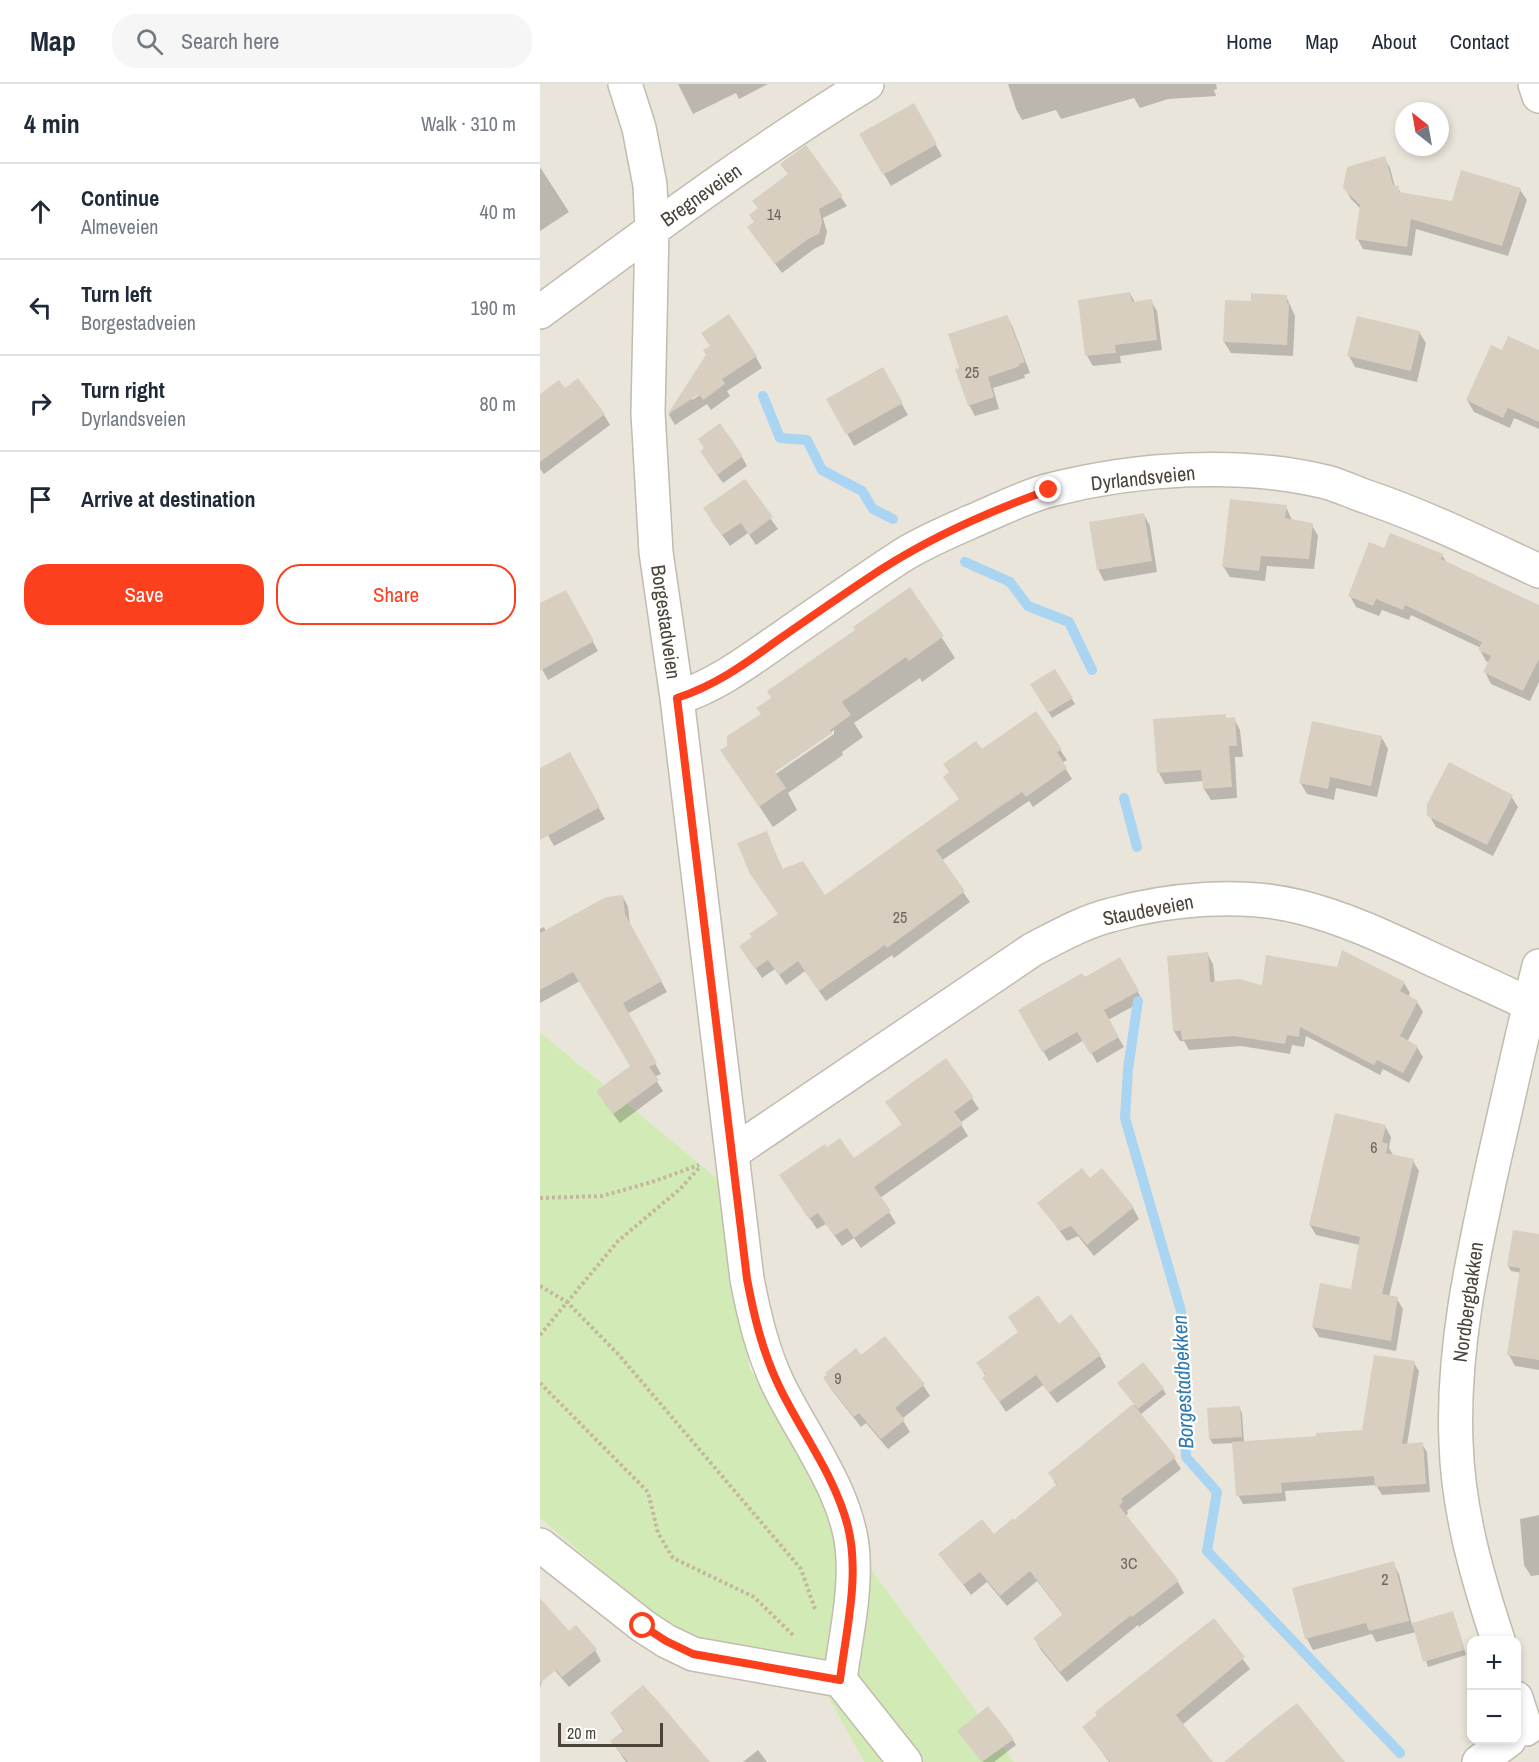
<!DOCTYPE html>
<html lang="en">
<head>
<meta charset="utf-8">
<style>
  :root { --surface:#fff; --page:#f6f6f7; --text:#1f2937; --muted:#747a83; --line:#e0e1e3; --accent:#fc3f1d }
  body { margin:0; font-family:"Archivo Narrow",sans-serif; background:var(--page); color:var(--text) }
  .controls { position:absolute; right:18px; bottom:18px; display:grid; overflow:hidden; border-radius:12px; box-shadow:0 3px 9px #0003 }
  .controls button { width:54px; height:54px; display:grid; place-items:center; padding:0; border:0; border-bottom:2px solid var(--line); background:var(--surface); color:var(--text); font:30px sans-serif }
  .compass { position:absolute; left:855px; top:18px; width:54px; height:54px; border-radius:50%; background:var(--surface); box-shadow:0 3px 9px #0003; rotate:329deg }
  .scale { position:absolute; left:18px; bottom:15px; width:105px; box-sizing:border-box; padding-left:6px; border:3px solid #4b4439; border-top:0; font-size:16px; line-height:21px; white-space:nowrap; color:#4b4439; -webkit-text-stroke:4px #fff; paint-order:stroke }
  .stop { position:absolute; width:18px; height:18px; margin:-14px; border:4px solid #fc3f1d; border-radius:50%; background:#fff }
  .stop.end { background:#fc3f1d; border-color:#fff; box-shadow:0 2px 6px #0008 }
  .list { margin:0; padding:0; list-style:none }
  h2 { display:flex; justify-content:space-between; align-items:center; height:78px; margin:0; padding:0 24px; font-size:26px }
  h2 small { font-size:20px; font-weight:400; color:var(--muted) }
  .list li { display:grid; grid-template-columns:39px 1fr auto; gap:18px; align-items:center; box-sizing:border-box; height:96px; padding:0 24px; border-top:2px solid var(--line) }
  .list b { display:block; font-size:22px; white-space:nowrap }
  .list p { margin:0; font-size:20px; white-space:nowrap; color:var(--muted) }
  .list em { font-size:20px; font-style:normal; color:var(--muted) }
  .actions { display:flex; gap:12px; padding:18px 24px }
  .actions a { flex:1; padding:14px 0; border:2px solid var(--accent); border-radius:24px; text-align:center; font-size:21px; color:var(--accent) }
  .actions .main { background:var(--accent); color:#fff }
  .icon { flex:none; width:33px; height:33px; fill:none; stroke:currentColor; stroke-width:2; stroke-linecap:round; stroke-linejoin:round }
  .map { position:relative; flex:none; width:999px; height:1678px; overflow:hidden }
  header { display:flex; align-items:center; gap:36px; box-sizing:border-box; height:84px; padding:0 30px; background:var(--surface); border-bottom:2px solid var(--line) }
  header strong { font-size:28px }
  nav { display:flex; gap:33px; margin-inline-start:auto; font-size:21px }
  .search { width:420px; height:54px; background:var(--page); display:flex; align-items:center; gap:15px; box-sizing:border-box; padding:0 21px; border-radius:24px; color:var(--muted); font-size:22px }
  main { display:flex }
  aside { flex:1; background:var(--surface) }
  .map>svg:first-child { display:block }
  .residential { fill:#eae5da; fill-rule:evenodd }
  .green { fill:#d2eab5 }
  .shadow { fill:#0003; fill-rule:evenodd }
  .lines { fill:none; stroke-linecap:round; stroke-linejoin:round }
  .stream { stroke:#a9d4f2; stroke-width:10 }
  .building { fill:#d8cfc1 }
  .minor-casing { stroke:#c2bbae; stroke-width:36 }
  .path { stroke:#c4b79f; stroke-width:4; stroke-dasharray:3 3; stroke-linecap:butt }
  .minor { stroke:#fff; stroke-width:33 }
  .route { stroke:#fc3f1d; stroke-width:8 }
  .labels { text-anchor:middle; stroke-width:4.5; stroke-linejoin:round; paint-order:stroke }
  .number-label { font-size:16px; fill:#6e675b }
  .street-label { font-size:20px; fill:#4b4439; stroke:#fff }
  .water-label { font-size:21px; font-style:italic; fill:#2e7ab2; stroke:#fff }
</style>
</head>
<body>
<header>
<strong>Map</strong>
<div class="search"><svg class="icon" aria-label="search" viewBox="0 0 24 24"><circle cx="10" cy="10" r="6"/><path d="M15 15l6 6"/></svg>Search here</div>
<nav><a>Home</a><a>Map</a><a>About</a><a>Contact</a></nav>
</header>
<main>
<aside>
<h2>4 min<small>Walk · 310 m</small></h2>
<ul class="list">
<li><svg class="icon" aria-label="ahead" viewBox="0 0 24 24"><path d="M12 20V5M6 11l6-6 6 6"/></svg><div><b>Continue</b><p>Almeveien</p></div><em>40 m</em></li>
<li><svg class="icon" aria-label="left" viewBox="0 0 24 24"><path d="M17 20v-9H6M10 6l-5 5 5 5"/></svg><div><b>Turn left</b><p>Borgestadveien</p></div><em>190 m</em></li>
<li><svg class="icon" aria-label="right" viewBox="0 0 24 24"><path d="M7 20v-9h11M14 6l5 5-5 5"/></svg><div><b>Turn right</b><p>Dyrlandsveien</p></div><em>80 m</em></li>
<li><svg class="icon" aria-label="arrive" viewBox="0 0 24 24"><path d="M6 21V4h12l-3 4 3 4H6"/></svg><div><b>Arrive at destination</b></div></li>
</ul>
<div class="actions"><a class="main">Save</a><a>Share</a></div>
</aside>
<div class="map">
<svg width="999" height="1678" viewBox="0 0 999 1678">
  <rect width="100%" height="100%" fill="#f6f3ec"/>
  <!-- residential -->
  <path class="residential" d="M 0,0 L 999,0 L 999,1678 L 474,1678 L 316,1465 L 240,1289 L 178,1095 L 0,948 ZM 864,27 L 900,27 L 900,63 L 864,63 ZM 932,1556 L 976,1556 L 976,1656 L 932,1656 Z
    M 0,1434 L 123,1538 L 282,1602 L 324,1678 L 0,1678 Z"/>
  <!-- green -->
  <path class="green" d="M 0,948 L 178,1095 L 210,1284 L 316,1465 L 474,1678 L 324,1678 L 282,1602 L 123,1538 L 0,1434 Z"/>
  <!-- shadow -->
  <path class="shadow" d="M 138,0 L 228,0 L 199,15 L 196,9 L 153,30 Z
    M 468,0 L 676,0 L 677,5 L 674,6 L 676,12 L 628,15 L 600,24 L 594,14 L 521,35 L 516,26 L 482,36 L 476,25 Z
    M 373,21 L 402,72 L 351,102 L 321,51 Z
    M 266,63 L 307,122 L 283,134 L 287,148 L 284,160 L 274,165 L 242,189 L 215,153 L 215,139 L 249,91 L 242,80 Z
    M 844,74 L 850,84 L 855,103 L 858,104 L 862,111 L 913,119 L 980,106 L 987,116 L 968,172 L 876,145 L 872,172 L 823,165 L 817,154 L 821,125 L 811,115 L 805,104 Z
    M 0,83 L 29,128 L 0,147 Z
    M 590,209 L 595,219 L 611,217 L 617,227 L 622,266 L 580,272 L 581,279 L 553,282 L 547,272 Z
    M 746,212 L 755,232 L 753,272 L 691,269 L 684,258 L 712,218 Z
    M 467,232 L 473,244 L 490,289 L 484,291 L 485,294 L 453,304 L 459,325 L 435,332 L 429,321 L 421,284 Z
    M 879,248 L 886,259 L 877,298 L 815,283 L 809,272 Z
    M 171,263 L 216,273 L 222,284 L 187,307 L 190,312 L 171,326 L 167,320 L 135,341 L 129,331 L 168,272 ZM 166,307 L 152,316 L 152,313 Z
    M 963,268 L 999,268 L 999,345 L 974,334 L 970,344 L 934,328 L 927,316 Z
    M 342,285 L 368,331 L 314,362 L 288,316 Z
    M 25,306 L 64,331 L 70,341 L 4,390 L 0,385 L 0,312 Z
    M 202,373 L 207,382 L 183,399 L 167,377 Z
    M 204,397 L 238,445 L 216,461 L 208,449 L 190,462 L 171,436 Z
    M 746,423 L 752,436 L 772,441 L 778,452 L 774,485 L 727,482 L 725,497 L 690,493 L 683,482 Z
    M 604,431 L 610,442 L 617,488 L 564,497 L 558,485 Z
    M 845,466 L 902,471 L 907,479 L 999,523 L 999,598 L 990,617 L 951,600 L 945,588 L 949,579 L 946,577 L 940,566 L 941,564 L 871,531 L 869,536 L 842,526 L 839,532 L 816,523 L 810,512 Z
    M 370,505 L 415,574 L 382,598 L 380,594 L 314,639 L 323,653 L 302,668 L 303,671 L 248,709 L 257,726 L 233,743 L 182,667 L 317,546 ZM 294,646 L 294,650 L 230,694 L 228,691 Z
    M 25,508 L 58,567 L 8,596 L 0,582 L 0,521 Z
    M 515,587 L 535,620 L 512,634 L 492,601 Z
    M 495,629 L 527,676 L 522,679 L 532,695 L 493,723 L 489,717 L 401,777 L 430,818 L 354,874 L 352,871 L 286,917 L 265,887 L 246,901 L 235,885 L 222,894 L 201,862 L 239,831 L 226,749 L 243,786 L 285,813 L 420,716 L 405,693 Z
    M 685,631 L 687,635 L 694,635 L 700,646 L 703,673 L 695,673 L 697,714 L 671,716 L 664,705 L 664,697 L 625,700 L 619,689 Z
    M 842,654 L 848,665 L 837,713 L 796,704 L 794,716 L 767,710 L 760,698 Z
    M 29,670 L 65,735 L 14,762 L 0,737 L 0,686 Z
    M 971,712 L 978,723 L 953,772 L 896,743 L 889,731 Z
    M 83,813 L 88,823 L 90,842 L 127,908 L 87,930 L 121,990 L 114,993 L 123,1007 L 80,1039 L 64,1018 L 92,983 L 40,897 L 0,919 L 0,845 L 4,843 L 6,847 Z
    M 667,869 L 673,880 L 675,899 L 723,903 L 864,899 L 870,909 L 868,913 L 877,918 L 883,928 L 867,958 L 877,963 L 883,973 L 869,999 L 843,985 L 840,991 L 766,952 L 764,963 L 752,961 L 750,970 L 701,962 L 649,966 L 644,957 L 640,957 L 634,947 Z
    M 579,875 L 603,917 L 568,936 L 584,963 L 557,979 L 544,956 L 509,977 L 480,927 L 544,895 Z
    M 406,976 L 439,1025 L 420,1039 L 428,1052 L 340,1114 L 356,1139 L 321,1164 L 314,1154 L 302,1162 L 286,1140 L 277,1145 L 241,1092 L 313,1076 L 363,1042 L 347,1018 Z
    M 845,1042 L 851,1053 L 849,1064 L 853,1071 L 873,1077 L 879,1087 L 849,1213 L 857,1215 L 863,1225 L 856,1267 L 779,1253 L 773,1243 L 812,1207 L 820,1161 L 776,1151 L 770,1141 Z
    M 562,1086 L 593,1124 L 599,1135 L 554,1172 L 538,1152 L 527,1157 L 499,1119 L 549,1096 Z
    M 999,1152 L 999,1192 L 971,1187 L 968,1182 Z
    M 999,1214 L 999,1286 L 975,1282 L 969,1271 Z
    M 519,1242 L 560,1272 L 566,1283 L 517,1319 L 503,1301 L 466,1328 L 444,1295 L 446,1293 L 438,1279 Z
    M 321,1273 L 383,1301 L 390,1312 L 362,1335 L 370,1348 L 348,1365 L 326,1339 L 321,1343 L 291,1305 L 284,1294 Z
    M 874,1279 L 879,1287 L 867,1361 L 882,1360 L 887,1368 L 890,1408 L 842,1411 L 836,1401 L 745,1407 L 746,1417 L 703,1420 L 698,1411 L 694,1359 L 673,1360 L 670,1355 L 668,1326 L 699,1323 L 702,1329 L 704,1358 L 778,1353 L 823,1348 Z
    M 623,1305 L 626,1310 L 600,1331 L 634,1374 L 641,1385 L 587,1427 L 588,1430 L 585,1432 L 638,1498 L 644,1509 L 599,1543 L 598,1541 L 527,1598 L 501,1566 L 495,1555 L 524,1532 L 497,1497 L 467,1522 L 447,1498 L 431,1511 L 400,1470 L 453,1452 L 474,1438 L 517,1402 L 510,1390 L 595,1321 Z
    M 999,1431 L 999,1491 L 991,1492 L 984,1481 L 980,1435 Z
    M 853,1479 L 859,1490 L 872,1541 L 915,1534 L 926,1571 L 888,1583 L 876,1548 L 836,1558 L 832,1550 L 773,1566 L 767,1555 L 754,1505 Z
    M 0,1520 L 28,1549 L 55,1566 L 61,1577 L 29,1603 L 7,1577 L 0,1604 Z
    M 674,1536 L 710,1585 L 642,1641 L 671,1678 L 569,1678 L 544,1643 Z
    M 72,1630 L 167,1678 L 86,1678 L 72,1658 L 84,1648 Z
    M 422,1652 L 473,1656 L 476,1661 L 454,1678 L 443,1678 Z
    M 218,1666 L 227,1678 L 203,1678 Z"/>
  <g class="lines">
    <!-- stream -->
    <path class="stream" d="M 223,312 L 240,354 L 267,356 L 282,386 L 322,407 L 333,425 L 353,435
      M 425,478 L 470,498 L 488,522 L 529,538 L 552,586
      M 584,714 L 597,763
      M 598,917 L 588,985 L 585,1034 L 641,1227 L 646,1373 L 677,1408 L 667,1467 L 860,1669"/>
  </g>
  <!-- building -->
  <path class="building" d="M 374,19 L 397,60 L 343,91 L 319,50 Z
    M 266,61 L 303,112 L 279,125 L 282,138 L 279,150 L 268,155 L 235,180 L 207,143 L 214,138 L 209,131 L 218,124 L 212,117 L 248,90 L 240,80 Z
    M 845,72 L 853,101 L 859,102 L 859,108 L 912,117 L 921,86 L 981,104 L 962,162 L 871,135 L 867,163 L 815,155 L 820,121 L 803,104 L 807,83 Z
    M 590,208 L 592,218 L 612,215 L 617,256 L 575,261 L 576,269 L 545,272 L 538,216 Z
    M 711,209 L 747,211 L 747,219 L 749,219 L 747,261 L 683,258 L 685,216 L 711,217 Z
    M 189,230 L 217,272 L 182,295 L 185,300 L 163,316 L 159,310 L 127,331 L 166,271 L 163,266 L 170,262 L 161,249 Z
    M 467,231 L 485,278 L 479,280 L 480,282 L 448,293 L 454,313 L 428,322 L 415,285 L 419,284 L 408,250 Z
    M 817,232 L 880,247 L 871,287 L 807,272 Z
    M 968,252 L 999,266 L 999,338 L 968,324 L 963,334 L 926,316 L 951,261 L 962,266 Z
    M 343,283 L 363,319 L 306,351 L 286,315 Z
    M 38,294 L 65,330 L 0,378 L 0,310 L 19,296 L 25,304 Z
    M 180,339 L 203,372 L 177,391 L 160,367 L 164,364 L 158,355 Z
    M 205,395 L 233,433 L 209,451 L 201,439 L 182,451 L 163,424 Z
    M 690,415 L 747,421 L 745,434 L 773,439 L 769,475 L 721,472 L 719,487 L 682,483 Z
    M 604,429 L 612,477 L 557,486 L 549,438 Z
    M 850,449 L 903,470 L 901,475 L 999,521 L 999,575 L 983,607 L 943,588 L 951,572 L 938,566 L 942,558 L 865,521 L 863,526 L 836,515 L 833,522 L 808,512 L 829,458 L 844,464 Z
    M 370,503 L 404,552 L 369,577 L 366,573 L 302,618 L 311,631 L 290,646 L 292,649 L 235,688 L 246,704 L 219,723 L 180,666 L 187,662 L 187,652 L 221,630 L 216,624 L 231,614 L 227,607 L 315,546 L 313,543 Z
    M 26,506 L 54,557 L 0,587 L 0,519 Z
    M 515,585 L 533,614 L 508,629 L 490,600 Z
    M 496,627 L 522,665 L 517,668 L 527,684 L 486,713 L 482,708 L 396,766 L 425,807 L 347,864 L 345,861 L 279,907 L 258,877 L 239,891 L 228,876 L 215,885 L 199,862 L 212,853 L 209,850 L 238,830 L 210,790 L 197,759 L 227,747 L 242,785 L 263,777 L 285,811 L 419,715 L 403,693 L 409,688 L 403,680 L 436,657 L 442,665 Z
    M 686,630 L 686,634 L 695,633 L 697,662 L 689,662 L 692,703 L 663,705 L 661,686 L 617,689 L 613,635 Z
    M 772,637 L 842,652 L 831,702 L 790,693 L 788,705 L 759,699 Z
    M 30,668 L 60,723 L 0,756 L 0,684 Z
    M 909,678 L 973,711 L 947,761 L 887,732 L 887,720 Z
    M 83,811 L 85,830 L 122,897 L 83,919 L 117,979 L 109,983 L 119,996 L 73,1030 L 56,1007 L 90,982 L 33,888 L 0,906 L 0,849 L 66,813 Z
    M 802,866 L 865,898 L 860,907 L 878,917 L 860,952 L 878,962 L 863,989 L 837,976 L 834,981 L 760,943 L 759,953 L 747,951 L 745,960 L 694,952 L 642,956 L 641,947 L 633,947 L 627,872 L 668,868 L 670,898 L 699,895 L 722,901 L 726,871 L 797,883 Z
    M 580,873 L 599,907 L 564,926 L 579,953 L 550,970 L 537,948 L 502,968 L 478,926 L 542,889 L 545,893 Z
    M 406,974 L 434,1013 L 414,1028 L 423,1040 L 334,1103 L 351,1127 L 314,1154 L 307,1144 L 294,1152 L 278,1129 L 269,1135 L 239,1091 L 285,1060 L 287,1063 L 300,1054 L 314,1074 L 362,1040 L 345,1018 Z
    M 795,1029 L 846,1041 L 842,1058 L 848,1060 L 846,1069 L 874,1075 L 842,1210 L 858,1213 L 851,1257 L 772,1243 L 780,1199 L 811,1205 L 820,1153 L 769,1141 Z
    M 542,1084 L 550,1094 L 562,1084 L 594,1123 L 547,1161 L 531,1142 L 520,1147 L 497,1119 Z
    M 973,1146 L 999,1150 L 999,1276 L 967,1271 L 980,1184 L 967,1182 Z
    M 498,1211 L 519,1240 L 531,1230 L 561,1271 L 509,1309 L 496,1291 L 459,1318 L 442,1294 L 446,1291 L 436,1279 L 478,1248 L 468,1233 Z
    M 345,1252 L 385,1300 L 355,1324 L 365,1336 L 341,1355 L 319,1329 L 314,1333 L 283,1294 L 287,1290 L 285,1289 L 316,1264 L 321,1271 Z
    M 834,1271 L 875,1277 L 862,1360 L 883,1358 L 886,1400 L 835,1403 L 834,1392 L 741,1399 L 742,1409 L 696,1412 L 692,1358 L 776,1352 L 776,1349 L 822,1346 Z
    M 603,1278 L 624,1304 L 598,1325 L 577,1299 Z
    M 593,1320 L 636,1373 L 581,1415 L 583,1418 L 579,1422 L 639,1497 L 592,1533 L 591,1531 L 520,1588 L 493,1554 L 523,1530 L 490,1487 L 460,1512 L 440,1488 L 423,1501 L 398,1470 L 442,1435 L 454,1450 L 473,1434 L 474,1436 L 517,1400 L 508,1389 Z
    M 700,1322 L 702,1353 L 669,1355 L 667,1324 Z
    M 854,1477 L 869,1537 L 829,1547 L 826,1539 L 765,1555 L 752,1504 Z
    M 0,1514 L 29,1547 L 36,1541 L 57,1565 L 22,1593 L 16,1586 L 0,1599 Z
    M 913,1527 L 924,1566 L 883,1578 L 872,1539 Z
    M 674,1534 L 705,1573 L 636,1631 L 673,1678 L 570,1678 L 542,1643 L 557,1631 L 555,1628 Z
    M 103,1601 L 118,1617 L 170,1678 L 88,1678 L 70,1657 L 84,1646 L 70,1629 Z
    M 757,1619 L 805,1678 L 684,1678 L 731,1639 Z
    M 448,1622 L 474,1655 L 442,1678 L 417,1647 Z"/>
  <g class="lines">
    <!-- minor casing -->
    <g class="minor-casing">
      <path id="minor" d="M 85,0 L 99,44 L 110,101 L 112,145 L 108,329 L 116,468 L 137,614 L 207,1195 C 214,1231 222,1266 238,1300 C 264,1354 311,1412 313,1474 C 315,1514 305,1557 300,1596 L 365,1678
        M 995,0 L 999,12
        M 0,228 C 107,149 214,69 327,0
        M 137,614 C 178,601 211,575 246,551 C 285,524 323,497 363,471 C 389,455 417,444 444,432 C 465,423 487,412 510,406 C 596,384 699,377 786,398 C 801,402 815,409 830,414 C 888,434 943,461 999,487
        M 192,1069 L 492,866 C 517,853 543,838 571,831 C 628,815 702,808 760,823 C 808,835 851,856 896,877 C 930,893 965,908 999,925
        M 0,1461 L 103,1542 L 126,1557 L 153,1570 L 300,1596
        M 958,1556 C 937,1492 918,1427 916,1358 C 912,1263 934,1168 954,1076 C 969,1011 983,946 999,882
        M 976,1614 L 986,1645
        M 939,1678 L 969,1656"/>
    </g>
    <!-- path -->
    <path class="path" d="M 0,1114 L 62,1112 L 112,1098 L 159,1081
      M 0,1202 L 27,1218 L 79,1271 L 261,1485 L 275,1525
      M 0,1251 L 78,1157 L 140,1105 L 159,1084
      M 0,1299 L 108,1408 L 118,1449 L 133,1474 L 214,1513 L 254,1552"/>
    <!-- minor -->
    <use href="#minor" class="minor"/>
  </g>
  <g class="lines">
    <!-- route -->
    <path class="route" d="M 103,1542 L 126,1557 L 153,1570 L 300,1596 C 306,1547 320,1492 308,1443 C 295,1391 260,1347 238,1300 C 222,1266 214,1232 207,1195 L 137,614 C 174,602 204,581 235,558 C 265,537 295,516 325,496 C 382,457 444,429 509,406"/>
  </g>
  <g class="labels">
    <!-- number labels -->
    <g class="number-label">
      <text x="234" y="136">14</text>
      <text x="432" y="294">25</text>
      <text x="360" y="839">25</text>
      <text x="834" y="1069">6</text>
      <text x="298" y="1300">9</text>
      <text x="589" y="1485">3C</text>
      <text x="845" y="1501">2</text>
    </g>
    <!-- street labels -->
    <g class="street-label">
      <text transform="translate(161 111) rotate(-35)" y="7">Bregneveien</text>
      <text transform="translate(603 394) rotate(-6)" y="7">Dyrlandsveien</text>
      <text transform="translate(126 538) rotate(82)" y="7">Borgestadveien</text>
      <text transform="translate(608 826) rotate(-11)" y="7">Staudeveien</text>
      <text transform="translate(928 1218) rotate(-82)" y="7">Nordbergbakken</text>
    </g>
    <!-- water labels -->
    <g class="water-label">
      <text transform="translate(643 1298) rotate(-93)" y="7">Borgestadbekken</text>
    </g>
  </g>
</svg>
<div class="controls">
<button>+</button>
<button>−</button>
</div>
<svg class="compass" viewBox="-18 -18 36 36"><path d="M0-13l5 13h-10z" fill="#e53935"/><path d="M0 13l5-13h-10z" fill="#747a83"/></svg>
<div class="scale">20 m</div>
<div class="stop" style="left:103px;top:1542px"></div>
<div class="stop end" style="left:509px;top:406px"></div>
</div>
</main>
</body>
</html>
